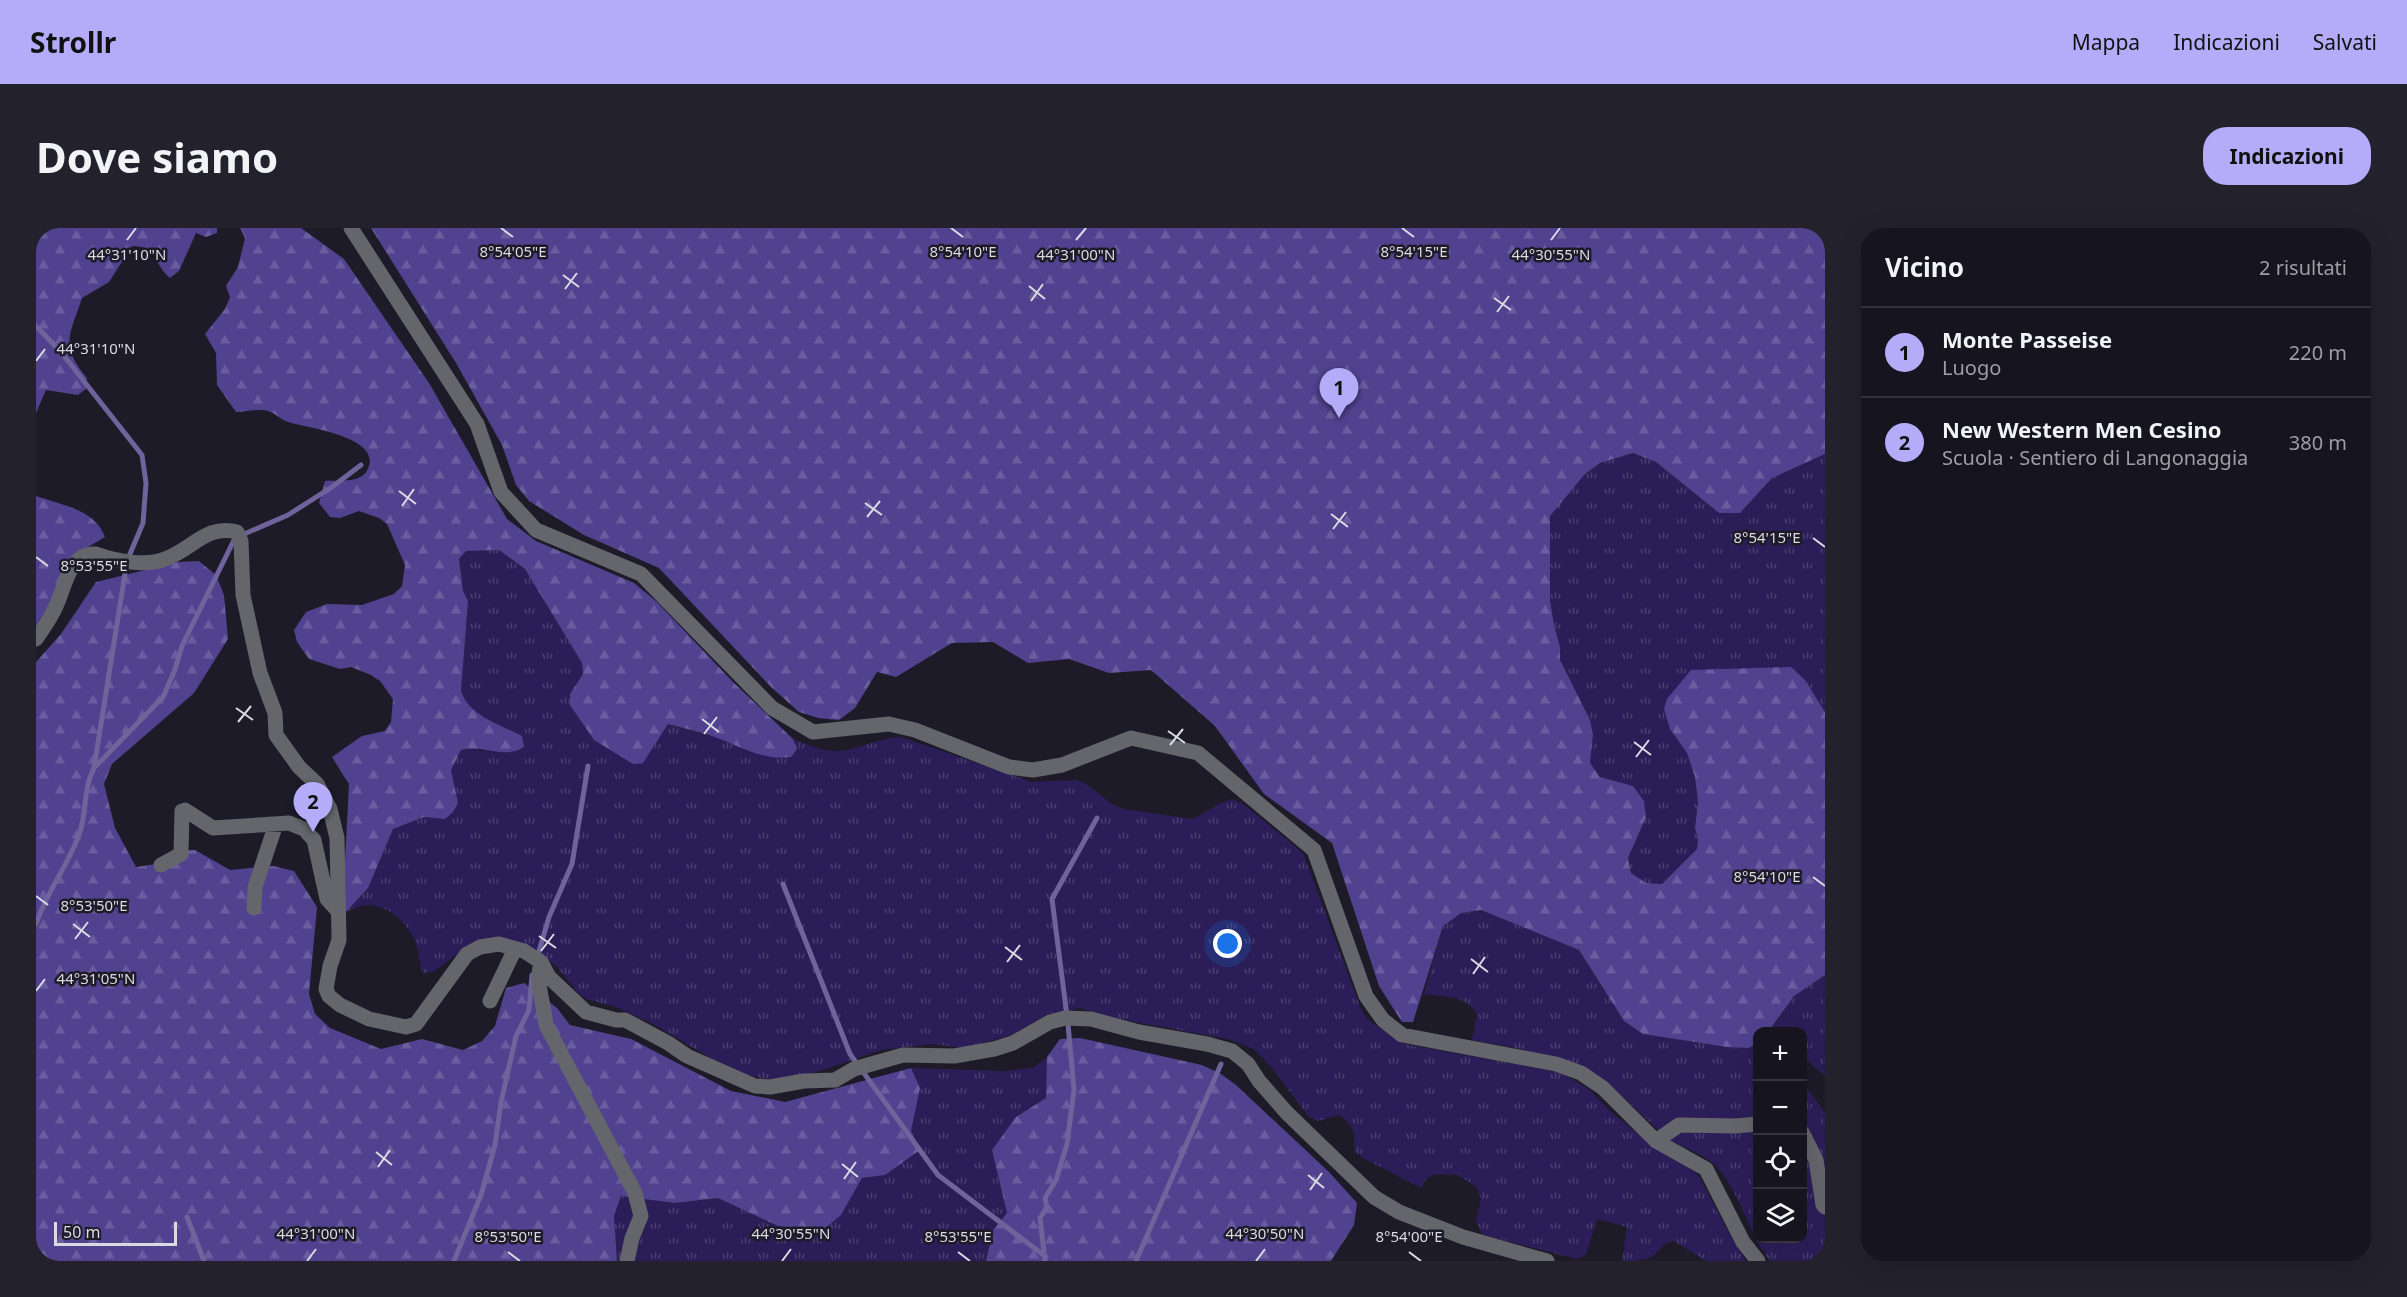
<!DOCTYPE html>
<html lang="it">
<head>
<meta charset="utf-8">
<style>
  :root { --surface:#16141e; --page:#23212b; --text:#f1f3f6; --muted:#9e9ea4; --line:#35333c; --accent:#b4acf9 }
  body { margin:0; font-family:"Noto Sans",sans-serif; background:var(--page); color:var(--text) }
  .controls { position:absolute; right:18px; bottom:18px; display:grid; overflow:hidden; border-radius:12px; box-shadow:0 6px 24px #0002 }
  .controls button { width:54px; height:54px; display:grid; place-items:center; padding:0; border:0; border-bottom:2px solid var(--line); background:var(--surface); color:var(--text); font:30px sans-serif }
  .scale { position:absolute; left:18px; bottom:15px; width:123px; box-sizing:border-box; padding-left:6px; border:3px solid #dadae3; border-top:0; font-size:16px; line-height:21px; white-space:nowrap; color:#dadae3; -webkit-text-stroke:4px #1d1b28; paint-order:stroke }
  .you { position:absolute; left:1192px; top:716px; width:21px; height:21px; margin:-15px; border:4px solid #fff; border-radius:50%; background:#1a73e8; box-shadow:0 0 0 9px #1a73e833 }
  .badge { display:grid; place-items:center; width:39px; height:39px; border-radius:50%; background:var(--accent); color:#111; font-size:20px; font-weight:700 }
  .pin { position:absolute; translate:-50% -50px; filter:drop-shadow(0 2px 3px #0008) }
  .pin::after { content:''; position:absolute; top:32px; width:21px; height:18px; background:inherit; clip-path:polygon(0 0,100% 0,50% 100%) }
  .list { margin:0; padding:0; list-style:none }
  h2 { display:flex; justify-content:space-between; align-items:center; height:78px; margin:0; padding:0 24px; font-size:26px }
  h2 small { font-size:20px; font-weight:400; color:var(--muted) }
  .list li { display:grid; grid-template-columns:39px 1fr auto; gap:18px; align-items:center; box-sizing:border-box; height:90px; padding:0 24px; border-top:2px solid var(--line) }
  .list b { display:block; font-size:22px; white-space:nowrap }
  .list p { margin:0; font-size:20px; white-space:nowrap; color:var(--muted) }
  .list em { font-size:20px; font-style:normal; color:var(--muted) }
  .icon { flex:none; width:33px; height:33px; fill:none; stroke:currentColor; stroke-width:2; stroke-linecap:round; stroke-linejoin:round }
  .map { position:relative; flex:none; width:1789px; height:1033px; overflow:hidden; border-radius:24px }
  header { display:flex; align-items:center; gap:36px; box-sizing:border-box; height:84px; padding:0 30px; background:var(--accent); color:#111 }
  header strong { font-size:28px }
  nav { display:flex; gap:33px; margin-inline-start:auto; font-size:21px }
  .intro { display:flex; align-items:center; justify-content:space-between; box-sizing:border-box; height:144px; padding:0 36px }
  h1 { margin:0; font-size:42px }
  .button { padding:15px 27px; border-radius:24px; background:var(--accent); color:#111; font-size:21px; font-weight:700 }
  main { display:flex; gap:36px; padding:0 36px }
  aside { flex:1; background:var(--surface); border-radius:24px; box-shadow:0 6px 24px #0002 }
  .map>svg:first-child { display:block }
  .grass { fill:url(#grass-tufts) }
  .forest { fill:url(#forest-firs) }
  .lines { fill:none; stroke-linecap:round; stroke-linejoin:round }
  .stream { stroke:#6e639a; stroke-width:5 }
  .minor { stroke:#65656c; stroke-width:15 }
  .ticks { fill:none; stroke:#dadae3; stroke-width:2 }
  .ticks-label { font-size:15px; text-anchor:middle; fill:#dadae3; stroke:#1d1b28; stroke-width:5; stroke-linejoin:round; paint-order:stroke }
</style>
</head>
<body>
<header>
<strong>Strollr</strong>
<nav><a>Mappa</a><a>Indicazioni</a><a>Salvati</a></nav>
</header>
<div class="intro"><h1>Dove siamo</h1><a class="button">Indicazioni</a></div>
<main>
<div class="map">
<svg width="1789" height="1033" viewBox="0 0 1789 1033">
  <defs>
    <pattern id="grass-tufts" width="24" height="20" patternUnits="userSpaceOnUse" patternTransform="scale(1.5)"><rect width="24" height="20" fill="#2b1e58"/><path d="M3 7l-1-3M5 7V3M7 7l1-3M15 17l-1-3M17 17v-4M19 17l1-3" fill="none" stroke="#493e70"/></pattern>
    <pattern id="forest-firs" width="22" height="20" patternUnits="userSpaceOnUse" patternTransform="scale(1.5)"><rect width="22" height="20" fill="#50428f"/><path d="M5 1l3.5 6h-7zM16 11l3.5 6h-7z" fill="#695d9f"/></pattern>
  </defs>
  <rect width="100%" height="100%" fill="#1d1b28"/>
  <!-- grass -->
  <path class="grass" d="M 1597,225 L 1620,234 L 1683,285 L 1704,285 L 1736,250 L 1789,226 L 1789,484 L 1769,452 L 1634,501 L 1651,525 L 1659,549 L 1662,574 L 1659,600 L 1662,611 L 1661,622 L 1626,656 L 1610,655 L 1595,645 L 1592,630 L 1610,589 L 1597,558 L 1564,549 L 1554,535 L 1557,508 L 1554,492 L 1524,432 L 1524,419 L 1518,397 L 1514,372 L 1514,288 L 1549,246 L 1564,235 Z
    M 463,322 L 489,341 L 546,435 L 547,446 L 534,466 L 607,535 L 632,496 L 674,508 L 761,521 L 757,511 C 771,516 784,523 799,523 C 821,524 842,509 865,509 L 996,554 L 1040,552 L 1050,556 L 1076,576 L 1087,581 L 1157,591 L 1185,575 L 1196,571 L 1206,575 L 1267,625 L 1325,781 L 1331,791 L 1367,816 L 1523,844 L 1553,861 L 1575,884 L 1610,912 L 1646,934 L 1663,948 L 1689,998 L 1710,1033 L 1670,1033 L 1638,1013 L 1628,1016 C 1616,1033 1607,1033 1586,1033 L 1591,999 L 1561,991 L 1550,1027 L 1541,1031 L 1447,1007 L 1440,993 L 1445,971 L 1441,959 L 1422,947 L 1399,946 L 1390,951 L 1385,960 L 1327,930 L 1319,924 C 1318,905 1320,899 1303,887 L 1283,893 L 1273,889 L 1236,840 L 1218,821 L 1192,811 L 1073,789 L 1044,780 L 1012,786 L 976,807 L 929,820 L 896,816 L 845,822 L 781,844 L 736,852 L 711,847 L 676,831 L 619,797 L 580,779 L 550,771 L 542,765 L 521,739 L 497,720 L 433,717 L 397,744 L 387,745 C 383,735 383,723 379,713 C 371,695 354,678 333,677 C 326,677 317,681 310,684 L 332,660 L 357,601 L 388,589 L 409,591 L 422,575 L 415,542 L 425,522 L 435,519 L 446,523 L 486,508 C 465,497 433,488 425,463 L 432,373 L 427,363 L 423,331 L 430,323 Z
    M 1445,682 L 1543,722 L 1588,793 L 1607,806 L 1691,819 L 1713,820 L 1721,815 L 1722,1010 L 1766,1010 L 1767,854 L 1789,885 L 1789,1033 L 1734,1033 C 1713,1005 1705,969 1683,941 C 1670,925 1648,922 1632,910 C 1615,897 1601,881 1585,867 C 1538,827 1493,823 1436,812 L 1441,786 C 1430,767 1408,769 1388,766 L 1407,698 L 1425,685 Z
    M 1789,747 L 1789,848 L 1767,829 L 1766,804 L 1741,803 L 1737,799 L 1758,768 Z
    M 1011,829 L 1010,870 L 980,889 L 956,922 L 971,985 L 957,1002 L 950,1033 L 581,1033 L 578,988 L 585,968 L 639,975 L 682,970 L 742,998 L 805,987 L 826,950 L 849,947 L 875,903 L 883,860 L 875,840 L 968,843 L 997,840 Z"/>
  <!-- forest -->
  <path class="forest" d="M 0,0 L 181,0 L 181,5 L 170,9 L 160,5 L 143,43 L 134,50 C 117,36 122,18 96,18 L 73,54 L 46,70 C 34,107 23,117 51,150 L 50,161 L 42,167 L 10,162 L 0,185 Z
    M 204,0 L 265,0 L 308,31 L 393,155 L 471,291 L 500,313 L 598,355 L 621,374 L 697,454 L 757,511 L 761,521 L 755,529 C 724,533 701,516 673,507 C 660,503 646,500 632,496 L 607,535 L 597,536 L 558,512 L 534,477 L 534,466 L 547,446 L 546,435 L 489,341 L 463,322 L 430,323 L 423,331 L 427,363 L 432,373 L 425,463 C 433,488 465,497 486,508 L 488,519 C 468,532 446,516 425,522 L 415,542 L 422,575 L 417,584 L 409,591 L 388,589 L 357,601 L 332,660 L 310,684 L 307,672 L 313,556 L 296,529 L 326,508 L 349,503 L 355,494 L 357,471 L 344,453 L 335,447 L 315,439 L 304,441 L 273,431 L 261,414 L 258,402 L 270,384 L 291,376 L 326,377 L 358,366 L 366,358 L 369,337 L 351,296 L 343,290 L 323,283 L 304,290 L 294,289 L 283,275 L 289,253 C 305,252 328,256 333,238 C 342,208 271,200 252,194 C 245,192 239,185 232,183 C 223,180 209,184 200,184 L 181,157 L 180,125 L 169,106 L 189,81 L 194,69 L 190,58 L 202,39 L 209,10 Z
    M 335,0 L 1789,0 L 1789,226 L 1736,250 L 1704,285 L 1683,285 L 1620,234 L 1597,225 L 1564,235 L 1549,246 L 1514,288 L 1514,372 L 1518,397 L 1524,419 L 1524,432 L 1554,492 L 1557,507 L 1554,535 L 1564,549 L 1597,558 L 1608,573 L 1610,589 L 1592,630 L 1595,645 L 1610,655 L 1626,656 L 1661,621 L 1662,611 L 1659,600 L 1662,574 L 1659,549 L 1651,525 L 1634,501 L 1628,481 L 1631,471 L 1655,442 L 1755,439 L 1769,452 L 1789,484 L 1789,747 L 1758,768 L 1733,803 L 1722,804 L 1721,815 L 1713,820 L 1691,819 L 1607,806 L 1588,793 L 1543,722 L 1445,682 L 1425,685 L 1407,698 L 1377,794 L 1366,794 L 1343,758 L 1296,615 L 1228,566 L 1179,498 L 1115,442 L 1073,445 L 1033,431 L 992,435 L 957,414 L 916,415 L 860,449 L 841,444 L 819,480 L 803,492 L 782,490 L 763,484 L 735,459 L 623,340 L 548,307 L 493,273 L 480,257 L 466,217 L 420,135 Z
    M 0,268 C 25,277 59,281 69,309 L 52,319 L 0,397 Z
    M 163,333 L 180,347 L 188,367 L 192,411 L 158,465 L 76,536 L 68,556 L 79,600 L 100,639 L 120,636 L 137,623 L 159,622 L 194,642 L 237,638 L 258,643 L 281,679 L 273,766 L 279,786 L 294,800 L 345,821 L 386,811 L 427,822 L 446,813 L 459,798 L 470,760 L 488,755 L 521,780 L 534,797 L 595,811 L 695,863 L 749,874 L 875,840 L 884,860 L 875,903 L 884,922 L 849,947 L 826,950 L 805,987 L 787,1002 L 742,998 L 682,970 L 639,975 L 585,968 L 578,988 L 581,1033 L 0,1033 L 0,434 L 25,406 L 60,354 L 142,334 Z
    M 1044,810 L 1166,837 L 1185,846 L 1200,857 L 1293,944 L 1321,975 L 1318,997 L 1295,1033 L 950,1033 L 957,1002 L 971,985 L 956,922 L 980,889 L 1010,870 L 1011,829 L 1024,811 Z"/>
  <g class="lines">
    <!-- stream -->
    <path class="stream" d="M 0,98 L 25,124 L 106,227 L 110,255 L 107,295 L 91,333 L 58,540 C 47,561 51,582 44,604 C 33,636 11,663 0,696
      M 59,539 L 127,469 L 138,444 L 146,418 L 199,310 L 252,287 L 296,259 L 325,237
      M 747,656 L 814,826 L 902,947 L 1010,1029
      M 501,730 L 513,689 L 536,636 L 552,538
      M 151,989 L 168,1033
      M 418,1033 L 445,967 L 459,917 L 465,874 L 480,808 L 493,782 L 496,747
      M 1009,1033 L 1004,990 L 1011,979 L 1009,970 L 1020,952 L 1031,916 L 1038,862 L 1032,796 L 1016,671 L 1061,590
      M 1100,1033 L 1185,836"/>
    <!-- minor -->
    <path class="minor" d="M 315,0 L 441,196 L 465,264 L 500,302 L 605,346 L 736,480 L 777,504 L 853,496 L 879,502 L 973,539 L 997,542 L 1026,537 L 1095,510 L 1162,525 L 1278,622 L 1330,768 L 1347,792 L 1366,807 L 1520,836 L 1545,845 L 1567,860 L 1620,913 L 1670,941 L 1707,1014 L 1722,1033
      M 0,411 C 7,400 15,390 20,378 C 29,360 33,324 60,326 C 80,333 109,339 129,331 C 157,321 170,296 201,304 L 205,313 L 207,367 L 224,445 L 239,485 L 240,507 L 263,539 L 281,556 L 294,581 L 301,610 L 303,712 L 294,738 L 290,761 L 293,768 L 304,777 L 333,791 L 370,799 L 380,796 L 431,726 L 444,719 L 463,716 L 488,723 L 505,734 L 513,749 L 550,784 L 580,792 L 589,792 L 632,815 L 651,828 L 719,858 L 734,859 L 768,853 L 799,852 L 818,841 L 867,827 L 918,828 L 958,821 L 977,815 L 1014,794 L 1029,790 L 1055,791 L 1103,804 L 1171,816 L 1196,823 L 1212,836 L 1223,853 L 1251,885 L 1338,969 L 1363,984 L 1427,1009 L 1511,1033
      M 125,637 L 145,626 L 146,583 L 149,582 L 177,600 L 253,595 L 268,601 L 278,612 L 291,671 L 301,682
      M 218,680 L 219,659 L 240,596
      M 505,734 C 499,757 508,774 510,797 L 599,965 L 605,988 L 596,1010 L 591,1033
      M 454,773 L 479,721
      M 1766,904 L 1780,932 L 1787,977 L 1789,979
      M 1620,913 L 1643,897 L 1699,898 L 1722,896"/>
  </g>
  <!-- ticks -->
  <path class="ticks" d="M 465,0 L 477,9M 915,0 L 927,9M 1366,0 L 1378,9M 91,12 L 100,0M 1040,12 L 1050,0M 1515,12 L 1524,0M 527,47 L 543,59M 993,58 L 1009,71M 529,61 L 541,45M 1458,70 L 1475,82M 995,73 L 1007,56M 1461,84 L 1473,68M 0,133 L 9,121M 363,263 L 380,276M 829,275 L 846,287M 366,278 L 378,261M 1295,286 L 1312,299M 831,289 L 844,273M 1297,301 L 1310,284M 1777,310 L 1789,319M 0,329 L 12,338M 200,480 L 217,492M 666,491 L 683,504M 202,494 L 215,478M 1132,503 L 1149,515M 668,506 L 681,489M 1598,514 L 1615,527M 1134,517 L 1147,501M 1600,529 L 1613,512M 1777,649 L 1789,658M 0,668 L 12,677M 37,696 L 54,709M 503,708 L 520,720M 39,711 L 52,694M 969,719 L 986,732M 505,723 L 518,706M 1435,731 L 1452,744M 971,734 L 984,717M 1437,746 L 1449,729M 0,763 L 9,751M 340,924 L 356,937M 806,936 L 822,949M 342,939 L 354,922M 1272,947 L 1288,960M 808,951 L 820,934M 1274,962 L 1286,945M 472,1024 L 484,1033M 922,1024 L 934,1033M 1373,1024 L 1385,1033M 271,1033 L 280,1021M 746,1033 L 755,1021M 1220,1033 L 1229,1021"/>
  <g class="ticks-label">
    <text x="477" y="29">8°54'05"E</text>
    <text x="927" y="29">8°54'10"E</text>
    <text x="1378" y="29">8°54'15"E</text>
    <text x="91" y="32">44°31'10"N</text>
    <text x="1040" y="32">44°31'00"N</text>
    <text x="1515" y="32">44°30'55"N</text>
    <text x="60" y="126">44°31'10"N</text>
    <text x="1731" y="315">8°54'15"E</text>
    <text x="58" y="343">8°53'55"E</text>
    <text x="1731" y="654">8°54'10"E</text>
    <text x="58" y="683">8°53'50"E</text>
    <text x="60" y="756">44°31'05"N</text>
    <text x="280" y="1011">44°31'00"N</text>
    <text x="755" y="1011">44°30'55"N</text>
    <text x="1229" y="1011">44°30'50"N</text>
    <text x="472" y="1014">8°53'50"E</text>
    <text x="922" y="1014">8°53'55"E</text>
    <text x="1373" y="1014">8°54'00"E</text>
  </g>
</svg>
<div class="controls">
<button>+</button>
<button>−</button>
<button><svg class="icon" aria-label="locate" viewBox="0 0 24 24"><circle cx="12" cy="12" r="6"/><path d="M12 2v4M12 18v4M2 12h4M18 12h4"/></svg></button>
<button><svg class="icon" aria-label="layers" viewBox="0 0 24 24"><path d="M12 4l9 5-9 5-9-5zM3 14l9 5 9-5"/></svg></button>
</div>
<div class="scale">50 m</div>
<div class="you"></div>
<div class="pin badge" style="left:1303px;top:190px">1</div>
<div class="pin badge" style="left:277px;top:604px">2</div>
</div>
<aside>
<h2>Vicino<small>2 risultati</small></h2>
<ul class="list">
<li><span class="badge">1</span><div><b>Monte Passeise</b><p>Luogo</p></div><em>220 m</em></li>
<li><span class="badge">2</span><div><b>New Western Men Cesino</b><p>Scuola · Sentiero di Langonaggia</p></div><em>380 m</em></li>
</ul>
</aside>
</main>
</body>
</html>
